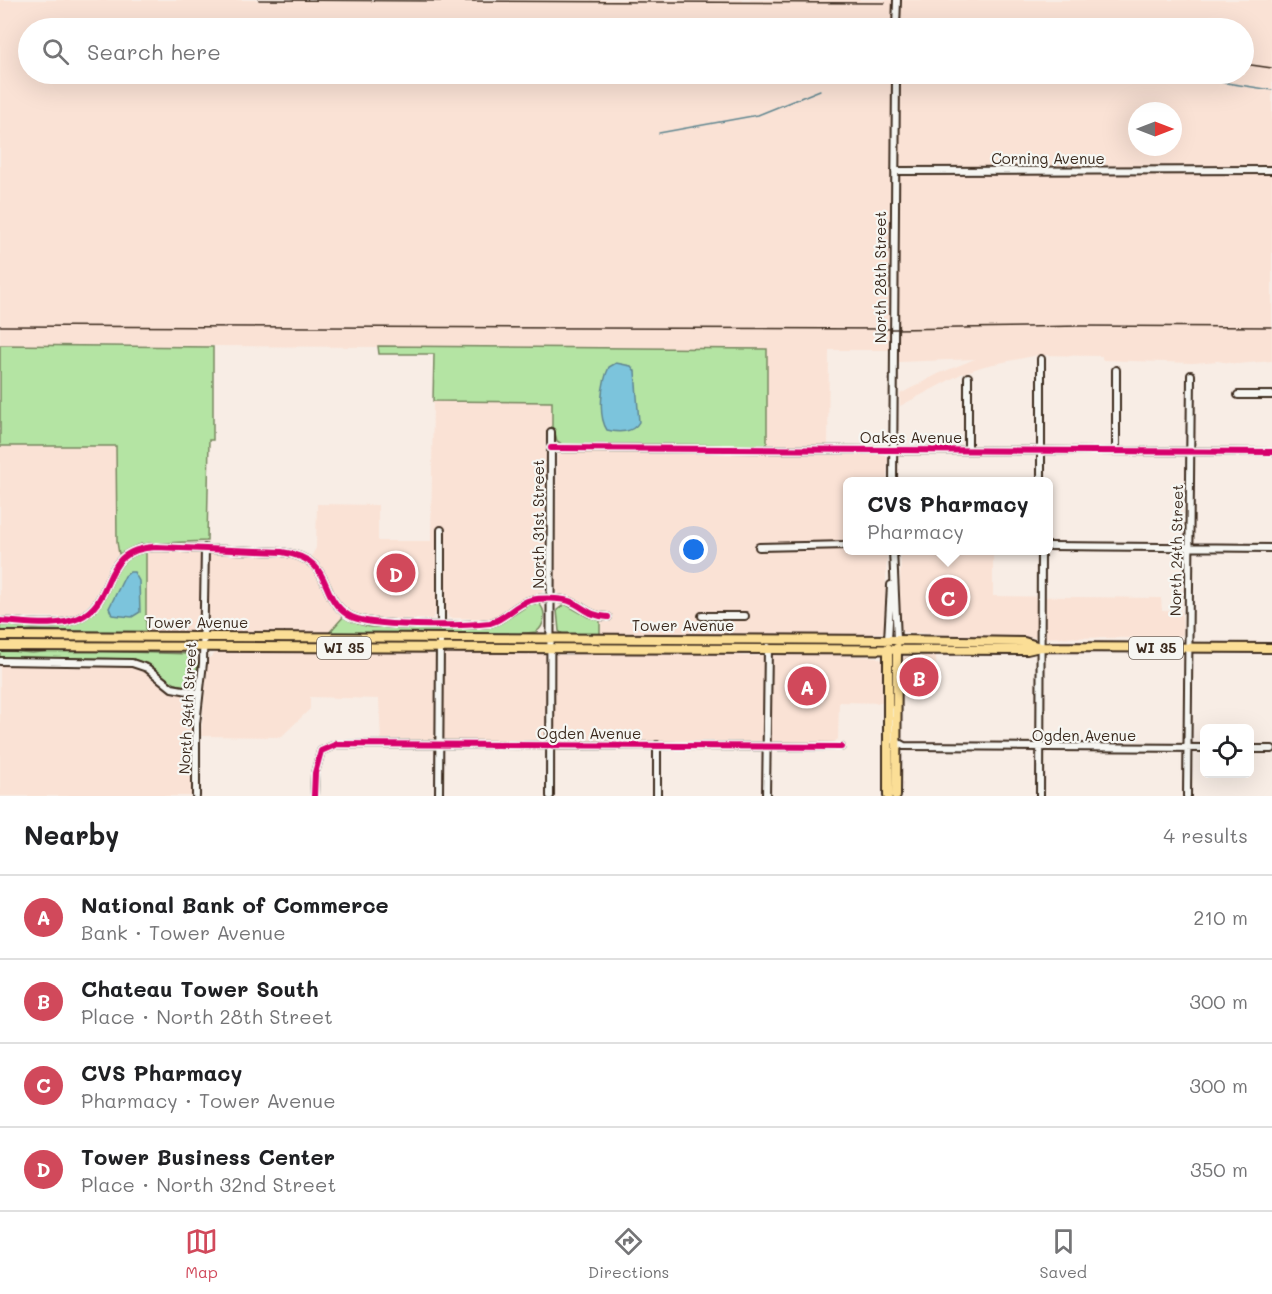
<!DOCTYPE html>
<html lang="en">
<head>
<meta charset="utf-8">
<style>
  :root { --surface:#fff; --page:#f6f6f6; --text:#202124; --muted:#757577; --line:#e0e0e0; --accent:#d1495b }
  body { margin:0; font-family:Mali,sans-serif; background:var(--page); color:var(--text) }
  .controls { position:absolute; right:18px; bottom:18px; display:grid; overflow:hidden; border-radius:9px; box-shadow:0 6px 24px #0002 }
  .controls button { width:54px; height:54px; display:grid; place-items:center; padding:0; border:0; border-bottom:2px solid var(--line); background:var(--surface); color:var(--text); font:30px sans-serif }
  .compass { position:absolute; left:1128px; top:102px; width:54px; height:54px; border-radius:50%; background:var(--surface); box-shadow:0 6px 24px #0002; rotate:90deg }
  .you { position:absolute; left:694px; top:550px; width:21px; height:21px; margin:-15px; border:4px solid #fff; border-radius:50%; background:#1a73e8; box-shadow:0 0 0 9px #1a73e833 }
  .badge { display:grid; place-items:center; width:39px; height:39px; border-radius:50%; background:var(--accent); color:#fff; font-size:20px; font-weight:700 }
  .pin { position:absolute; translate:-50% -50%; border:3px solid #fff; box-shadow:0 2px 6px #0006 }
  .popup { position:absolute; left:843px; top:477px; width:210px; height:78px; box-sizing:border-box; display:grid; place-content:center; border-radius:9px; background:var(--surface); filter:drop-shadow(0 2px 4px #0005); font-size:20px; white-space:nowrap; color:var(--muted) }
  .popup b { font-size:22px; color:var(--text) }
  .popup::after { content:''; position:absolute; left:50%; top:100%; margin-left:-12px; border:12px solid transparent; border-top-color:var(--surface) }
  .list { margin:0; padding:0; list-style:none }
  h2 { display:flex; justify-content:space-between; align-items:center; height:78px; margin:0; padding:0 24px; font-size:26px }
  h2 small { font-size:20px; font-weight:400; color:var(--muted) }
  .list li { display:grid; grid-template-columns:39px 1fr auto; gap:18px; align-items:center; box-sizing:border-box; height:84px; padding:0 24px; border-top:2px solid var(--line) }
  .list b { display:block; font-size:22px; white-space:nowrap }
  .list p { margin:0; font-size:20px; white-space:nowrap; color:var(--muted) }
  .list em { font-size:20px; font-style:normal; color:var(--muted) }
  .icon { flex:none; width:33px; height:33px; fill:none; stroke:currentColor; stroke-width:2; stroke-linecap:round; stroke-linejoin:round }
  .map { position:relative; flex:none; width:1272px; height:796px; overflow:hidden }
  .search { position:absolute; background:var(--surface); box-shadow:0 6px 24px #0002; left:18px; right:18px; top:18px; height:66px; display:flex; align-items:center; gap:15px; box-sizing:border-box; padding:0 21px; border-radius:33px; color:var(--muted); font-size:22px }
  .sheet { height:414px; background:var(--surface) }
  nav { display:flex; justify-content:space-around; align-items:center; box-sizing:border-box; height:84px; border-top:2px solid var(--line); background:var(--surface); font-size:16px; color:var(--muted) }
  nav a { display:grid; justify-items:center; gap:3px }
  nav .on { color:var(--accent) }
  .map>svg:first-child { display:block }
  .built { fill:#fae2d5; fill-rule:evenodd }
  .green { fill:#b4e4a3; stroke:#788760; stroke-width:1.5 }
  .water { fill:#7bc4dc; stroke:#618690; stroke-width:1.5 }
  .lines { fill:none; stroke-linecap:round; stroke-linejoin:round }
  .stream { stroke:#618690; stroke-width:1.5 }
  .minor-casing { stroke:#3b2a1e; stroke-width:10 }
  .major-casing { stroke:#3b2a1e; stroke-width:12 }
  .minor { stroke:#f6f6f2; stroke-width:6 }
  .major { stroke:#fbde96; stroke-width:8 }
  .rail { stroke:#3b2a1e; stroke-width:1.5 }
  .cycleway-casing { stroke:#f6f6f2; stroke-width:10 }
  .cycleway { stroke:#d6006c; stroke-width:6 }
  .labels { text-anchor:middle; stroke-width:4.5; stroke-linejoin:round; paint-order:stroke }
  .shield { fill:#f6f6f2; stroke:#73675e; stroke-width:1.5 }
  .shield-label { font-size:14px; font-weight:bold; fill:#3b2a1e }
  .street-label { font-size:15px; fill:#3b2a1e; stroke:#f6f6f2 }
</style>
</head>
<body>
<div class="map">
<svg width="1272" height="796" viewBox="0 0 1272 796">
  <rect width="100%" height="100%" fill="#f8ede5"/>
  <filter id="ink" filterUnits="userSpaceOnUse"><feTurbulence type="fractalNoise" baseFrequency=".0167" numOctaves="2"/><feDisplacementMap in="SourceGraphic" scale="12" xChannelSelector="R" yChannelSelector="G"/><feConvolveMatrix kernelMatrix="1 2 1 2 8 2 1 2 1" color-interpolation-filters="sRGB"/></filter>
  <g filter="url(#ink)">
    <!-- built -->
    <path class="built" d="M 0,0 L 1272,0 L 1272,361 L 1237,364 L 1218,361 L 1193,363 L 1102,360 L 1102,356 L 1038,355 L 984,366 L 961,374 L 900,406 L 900,394 L 938,374 L 975,359 L 899,362 L 898,350 L 829,350 L 828,453 L 884,454 L 888,459 L 887,481 L 848,482 L 848,550 L 887,551 L 884,632 L 849,637 L 727,634 L 600,635 L 600,613 L 558,594 L 555,590 L 557,456 L 565,453 L 600,452 L 767,453 L 767,349 L 0,345 ZM 28,28 L 1244,28 L 1244,74 L 28,74 ZM 1137,111 L 1173,111 L 1173,147 L 1137,147 Z
      M 433,401 L 552,402 L 552,433 L 546,433 L 545,564 L 543,590 L 540,595 L 520,600 L 492,618 L 449,618 L 445,608 L 444,541 L 438,542 L 436,612 L 432,619 L 366,618 L 349,611 L 328,634 L 220,633 L 211,630 L 146,633 L 146,551 L 284,556 L 307,564 L 316,548 L 317,504 L 378,505 L 378,541 L 431,541 Z
      M 0,446 L 117,446 L 117,542 L 119,554 L 109,566 L 94,599 L 78,614 L 65,617 L 0,617 Z
      M 993,550 L 993,596 L 1161,598 L 1162,611 L 1182,612 L 1183,635 L 1171,638 L 977,637 L 902,632 L 899,622 L 901,551 Z
      M 218,651 L 430,652 L 434,655 L 480,652 L 571,655 L 587,652 L 729,654 L 744,656 L 817,654 L 876,657 L 885,662 L 887,703 L 839,702 L 838,739 L 834,742 L 381,740 L 379,699 L 310,697 L 310,709 L 281,737 L 201,736 L 208,659 Z
      M 936,655 L 936,684 L 899,684 L 902,657 Z
      M 0,665 L 134,667 L 147,673 L 169,690 L 189,695 L 192,699 L 192,796 L 0,796 Z"/>
    <!-- green -->
    <path class="green" d="M 0,345 L 213,347 L 213,440 L 209,440 L 207,541 L 141,544 L 119,554 L 117,542 L 116,446 L 0,446 Z
      M 378,346 L 767,349 L 767,445 L 562,444 L 557,441 L 555,433 L 552,433 L 552,402 L 433,401 L 434,354 L 379,354 Z
      M 146,551 L 146,633 L 33,630 L 0,632 L 0,624 C 23,624 53,630 74,623 C 117,609 99,562 146,551 Z
      M 530,604 L 539,604 C 547,611 545,626 536,632 L 506,635 L 328,634 L 344,616 L 358,624 L 370,627 L 484,627 L 501,623 Z
      M 565,604 L 588,617 L 600,620 L 600,635 L 563,634 L 559,631 L 557,610 Z
      M 0,650 L 32,653 L 60,650 L 191,654 L 198,664 L 194,684 C 170,692 155,665 133,659 L 0,657 Z"/>
    <!-- water -->
    <path class="water" d="M 616,363 L 631,366 L 635,371 L 639,422 C 633,433 618,433 607,430 C 597,415 602,382 609,367 Z
      M 130,572 L 134,572 L 139,581 L 140,612 L 132,617 L 112,615 L 109,608 L 125,576 Z"/>
    <g class="lines">
      <!-- stream -->
      <path class="stream" d="M 1102,74 L 1111,76 L 1120,74
        M 1168,74 L 1272,90
        M 906,75 L 917,74
        M 659,133 L 758,115 L 820,90"/>
      <!-- minor casing -->
      <g class="minor-casing">
        <path id="minor" d="M 896,28 L 897,0
          M 895,171 L 1272,170
          M 1116,370 L 1116,451
          M 1238,395 L 1272,395
          M 551,448 L 1272,452
          M 968,450 L 968,377
          M 893,482 L 896,74
          M 1041,482 L 1041,359
          M 1048,546 L 1272,548
          M 759,547 L 848,545
          M 893,550 L 897,640
          M 702,616 L 745,616
          M 0,621 C 24,622 57,628 79,618 C 119,599 97,549 156,547 L 282,552 C 336,560 316,594 348,615 C 367,628 464,626 490,623 C 506,619 515,604 531,600 C 541,598 559,598 569,601 C 585,607 588,616 608,617
          M 441,623 L 441,530
          M 888,640 L 891,585
          M 0,661 L 132,663 L 147,668 L 172,688 L 199,693
          M 890,709 L 893,740 L 904,746 L 1204,748
          M 657,745 L 657,796
          M 1250,749 L 1272,749
          M 196,796 L 196,724 L 203,663 L 205,548
          M 314,796 L 315,773 L 321,751 L 337,744 L 841,747
          M 439,796 L 440,638
          M 550,796 L 551,432
          M 766,796 L 768,647
          M 1040,796 L 1041,550
          M 1187,796 L 1191,375"/>
      </g>
      <!-- major casing -->
      <g class="major-casing">
        <path id="major" d="M 0,636 L 897,640 L 1024,642 L 1040,647
          M 0,646 L 1027,650 L 1040,647 L 1272,648
          M 888,648 L 888,796
          M 896,796 L 897,648"/>
      </g>
      <!-- minor -->
      <use href="#minor" class="minor"/>
      <!-- major -->
      <use href="#major" class="major"/>
      <!-- rail -->
      <path class="rail" d="M 259,0 L 885,3
        M 1244,64 L 1272,68
        M 0,326 L 894,329 L 1081,326 L 1272,327"/>
      <!-- cycleway casing -->
      <g class="cycleway-casing">
        <path id="cycleway" d="M 551,448 L 1272,452
          M 0,621 C 24,622 57,628 79,618 C 119,599 97,549 156,547 L 282,552 C 336,560 316,594 348,615 C 367,628 464,626 490,623 C 506,619 515,604 531,600 C 541,598 559,598 569,601 C 585,607 588,616 608,617
          M 314,796 L 315,773 L 321,751 L 337,744 L 841,747"/>
      </g>
      <!-- cycleway -->
      <use href="#cycleway" class="cycleway"/>
    </g>
  </g>
  <g class="labels">
    <!-- shield labels -->
    <g class="shield">
      <rect x="317" y="637" width="54" height="22" rx="4.5"/>
      <rect x="1129" y="637" width="54" height="22" rx="4.5"/>
    </g>
    <g class="shield-label">
      <text x="344" y="653">WI 35</text>
      <text x="1156" y="653">WI 35</text>
    </g>
    <!-- street labels -->
    <g class="street-label">
      <text x="1048" y="164">Corning Avenue</text>
      <text transform="translate(881 277) rotate(-90)" y="5">North 28th Street</text>
      <text x="911" y="443">Oakes Avenue</text>
      <text transform="translate(539 524) rotate(-90)" y="5">North 31st Street</text>
      <text transform="translate(1177 550) rotate(-89)" y="5">North 24th Street</text>
      <text x="197" y="628">Tower Avenue</text>
      <text x="683" y="631">Tower Avenue</text>
      <text transform="translate(188 708) rotate(-87)" y="5">North 34th Street</text>
      <text x="589" y="739">Ogden Avenue</text>
      <text x="1084" y="741">Ogden Avenue</text>
    </g>
  </g>
</svg>
<div class="controls">
<button><svg class="icon" aria-label="locate" viewBox="0 0 24 24"><circle cx="12" cy="12" r="6"/><path d="M12 2v4M12 18v4M2 12h4M18 12h4"/></svg></button>
</div>
<svg class="compass" viewBox="-18 -18 36 36"><path d="M0-13l5 13h-10z" fill="#e53935"/><path d="M0 13l5-13h-10z" fill="#757577"/></svg>
<div class="you"></div>
<div class="pin badge" style="left:807px;top:686px">A</div>
<div class="pin badge" style="left:919px;top:677px">B</div>
<div class="pin badge" style="left:948px;top:597px">C</div>
<div class="popup"><b>CVS Pharmacy</b>Pharmacy</div>
<div class="pin badge" style="left:396px;top:573px">D</div>
<div class="search"><svg class="icon" aria-label="search" viewBox="0 0 24 24"><circle cx="10" cy="10" r="6"/><path d="M15 15l6 6"/></svg>Search here</div>
</div>
<section class="sheet">
<h2>Nearby<small>4 results</small></h2>
<ul class="list">
<li><span class="badge">A</span><div><b>National Bank of Commerce</b><p>Bank · Tower Avenue</p></div><em>210 m</em></li>
<li><span class="badge">B</span><div><b>Chateau Tower South</b><p>Place · North 28th Street</p></div><em>300 m</em></li>
<li><span class="badge">C</span><div><b>CVS Pharmacy</b><p>Pharmacy · Tower Avenue</p></div><em>300 m</em></li>
<li><span class="badge">D</span><div><b>Tower Business Center</b><p>Place · North 32nd Street</p></div><em>350 m</em></li>
</ul>
</section>
<nav>
<a class="on"><svg class="icon" aria-label="map" viewBox="0 0 24 24"><path d="M3 6l6-2 6 2 6-2v14l-6 2-6-2-6 2zM9 4v14M15 6v14"/></svg>Map</a>
<a><svg class="icon" aria-label="directions" viewBox="0 0 24 24"><path d="M12 3l9 9-9 9-9-9zM9 14v-3h6M13 9l2 2-2 2"/></svg>Directions</a>
<a><svg class="icon" aria-label="saved" viewBox="0 0 24 24"><path d="M7 4h10v16l-5-4-5 4z"/></svg>Saved</a>
</nav>
</body>
</html>
